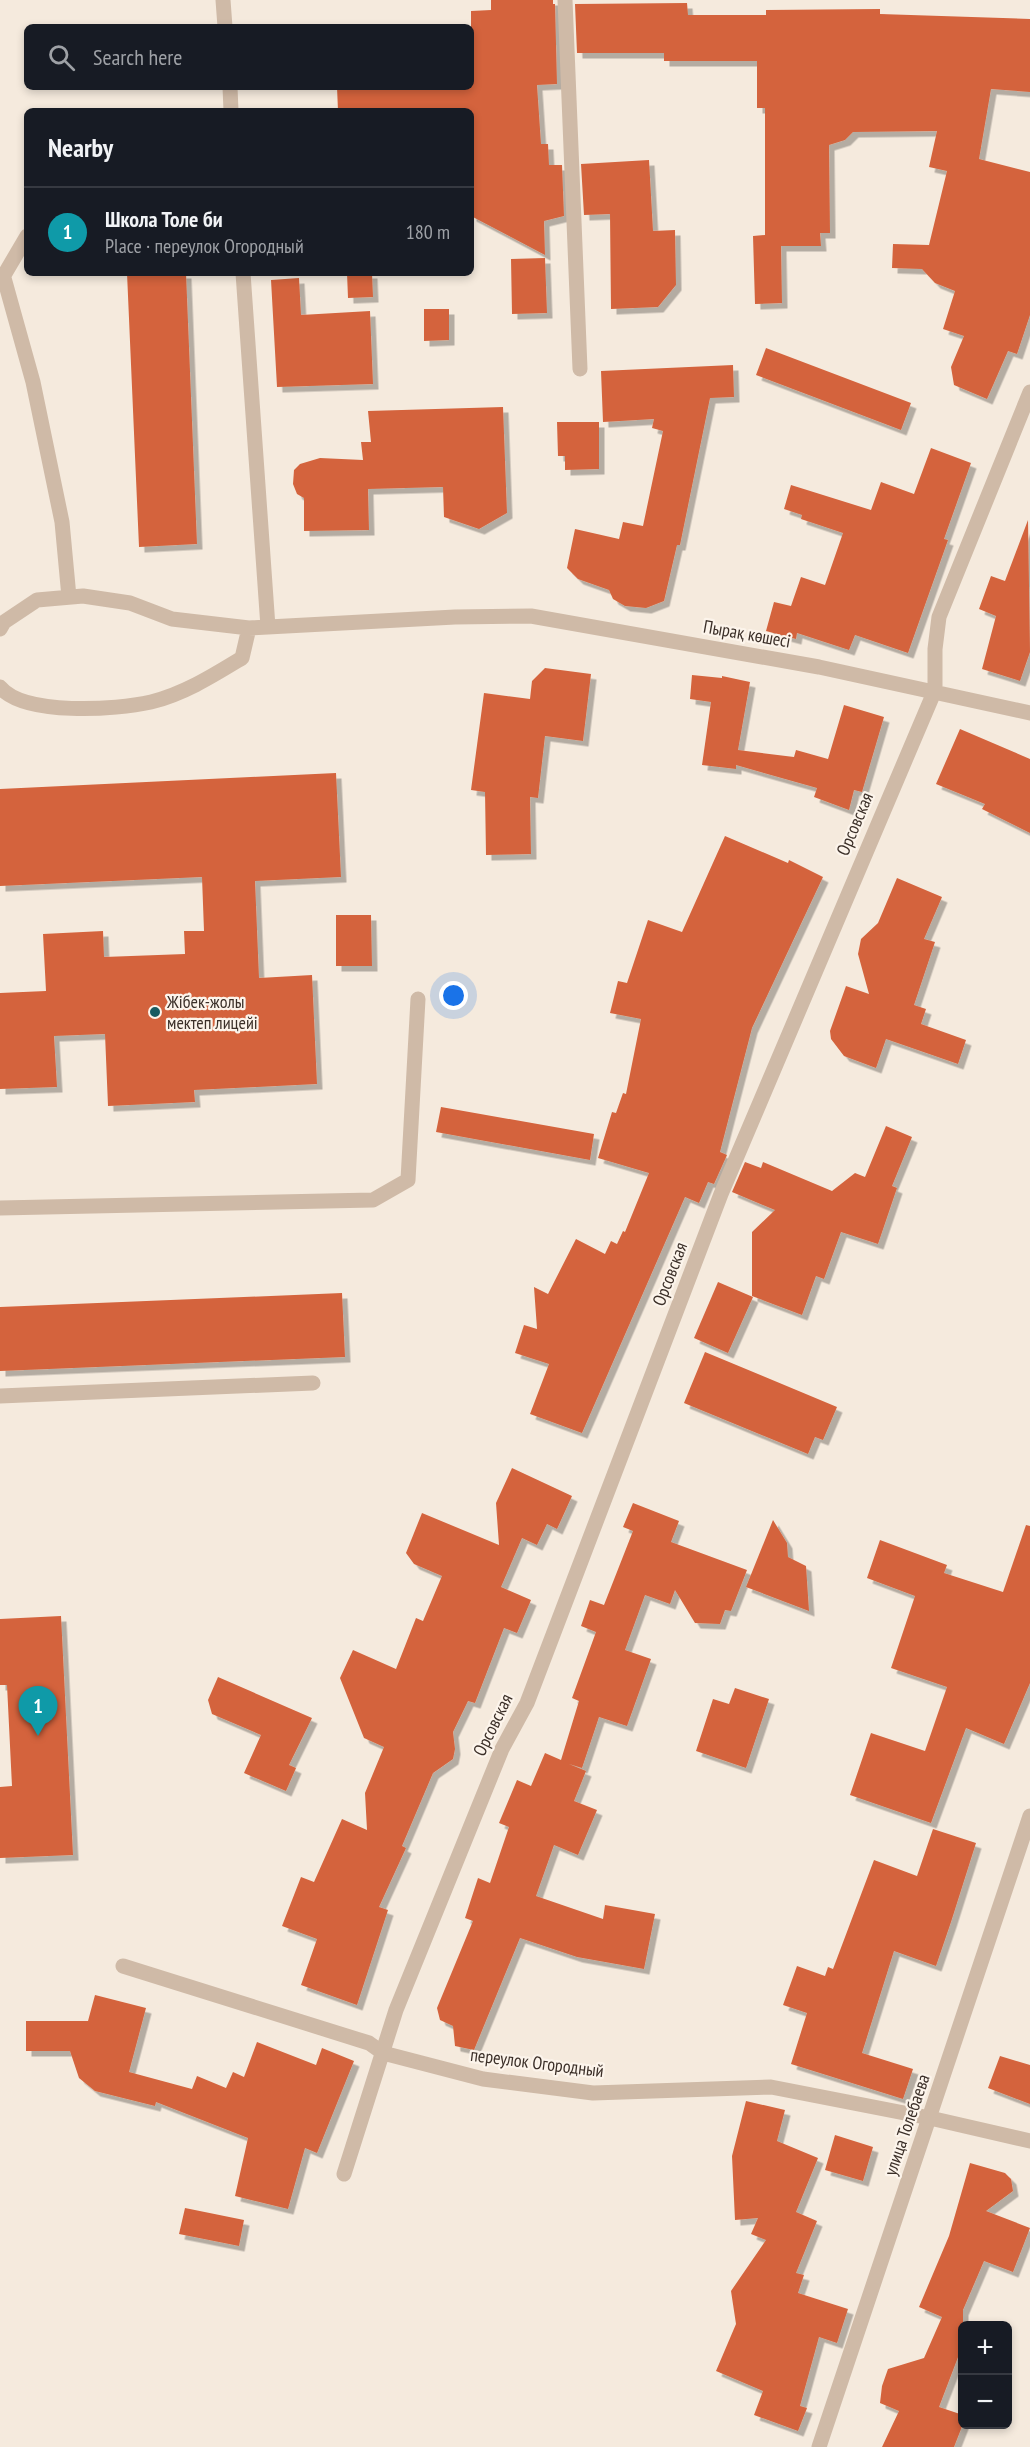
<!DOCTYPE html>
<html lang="en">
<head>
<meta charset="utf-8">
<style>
  :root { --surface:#171b24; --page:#20242c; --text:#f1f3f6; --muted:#9ea1a6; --line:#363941; --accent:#8fafb3 }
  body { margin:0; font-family:"PT Sans Narrow",sans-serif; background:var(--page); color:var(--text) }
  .controls { position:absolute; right:18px; bottom:18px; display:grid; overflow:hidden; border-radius:9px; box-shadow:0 3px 9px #0003 }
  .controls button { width:54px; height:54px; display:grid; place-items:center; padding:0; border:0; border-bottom:2px solid var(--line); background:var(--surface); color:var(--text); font:30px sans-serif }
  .you { position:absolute; left:454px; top:996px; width:21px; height:21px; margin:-15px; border:4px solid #fff; border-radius:50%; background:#1a73e8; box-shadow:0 0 0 9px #1a73e833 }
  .badge { display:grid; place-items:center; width:39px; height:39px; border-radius:50%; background:var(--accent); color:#fff; font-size:20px; font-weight:700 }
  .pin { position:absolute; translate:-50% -50px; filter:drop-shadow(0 2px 3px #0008) }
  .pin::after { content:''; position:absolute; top:32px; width:21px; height:18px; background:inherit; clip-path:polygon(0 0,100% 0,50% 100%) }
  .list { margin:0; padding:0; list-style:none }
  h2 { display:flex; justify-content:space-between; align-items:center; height:78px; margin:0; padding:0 24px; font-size:26px }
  h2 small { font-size:20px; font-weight:400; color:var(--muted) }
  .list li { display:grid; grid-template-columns:39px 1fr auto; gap:18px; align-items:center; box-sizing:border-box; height:90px; padding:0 24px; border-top:2px solid var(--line) }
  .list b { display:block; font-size:22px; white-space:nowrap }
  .list p { margin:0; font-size:20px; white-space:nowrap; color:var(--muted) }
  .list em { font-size:20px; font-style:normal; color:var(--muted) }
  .icon { flex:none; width:33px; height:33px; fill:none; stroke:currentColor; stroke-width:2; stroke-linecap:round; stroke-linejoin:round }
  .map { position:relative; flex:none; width:1030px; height:2447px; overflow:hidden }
  .search { position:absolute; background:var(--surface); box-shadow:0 3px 9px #0003; left:24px; top:24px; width:450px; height:66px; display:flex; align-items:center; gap:15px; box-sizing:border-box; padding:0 21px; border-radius:9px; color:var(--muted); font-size:22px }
  .panel { position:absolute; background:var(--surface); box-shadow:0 3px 9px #0003; left:24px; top:108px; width:450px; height:168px; border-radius:9px }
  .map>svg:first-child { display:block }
  .building { fill:#d4643d; filter:url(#shadow) }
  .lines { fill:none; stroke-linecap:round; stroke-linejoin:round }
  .street { stroke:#cfbaa7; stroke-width:15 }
  .poi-dot { fill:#185c62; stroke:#fcf4eb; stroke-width:2 }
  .labels { text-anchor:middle; stroke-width:4.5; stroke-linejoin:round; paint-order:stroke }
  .street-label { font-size:18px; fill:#3b2f28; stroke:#fcf4eb }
  .poi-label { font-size:18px; fill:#3b2f28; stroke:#fcf4eb; text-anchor:start }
</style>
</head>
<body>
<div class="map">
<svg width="1030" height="2447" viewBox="0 0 1030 2447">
  <defs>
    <filter id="shadow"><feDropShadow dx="5.5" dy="5.5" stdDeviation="0" flood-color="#0004"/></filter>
  </defs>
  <rect width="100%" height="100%" fill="#f5eadd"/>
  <!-- building -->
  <path class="building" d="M 491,0 L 553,0 L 553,4 L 555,4 L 557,84 L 537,85 L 541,144 L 548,144 L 549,165 L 562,165 L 564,216 L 544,221 L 545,255 L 471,216 L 471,111 L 338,111 L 337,87 L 471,87 L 471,11 L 491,10 Z
    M 687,3 L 688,15 L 766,15 L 766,10 L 880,9 L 880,14 L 1030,19 L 1030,92 L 991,89 L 979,159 L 1030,172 L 1030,315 L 1017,354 L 1008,351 L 987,399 L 954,385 L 951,367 L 964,336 L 943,329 L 955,291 L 935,283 L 922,269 L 892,268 L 893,244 L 929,245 L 947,171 L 929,167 L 937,131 L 853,132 L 845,140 L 829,145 L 830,233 L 820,233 L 821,246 L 781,246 L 782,303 L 755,304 L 753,236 L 765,235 L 765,108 L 757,108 L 757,61 L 664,61 L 664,53 L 577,53 L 575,4 Z
    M 649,160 L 653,231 L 675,230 L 676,285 L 658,307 L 611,309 L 610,214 L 584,215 L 581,164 Z
    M 545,258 L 547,313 L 512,314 L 511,259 Z
    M 127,273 L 186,273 L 197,544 L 139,547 Z
    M 347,273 L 372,273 L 373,297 L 348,298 Z
    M 299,278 L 301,315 L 370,311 L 373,384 L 277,387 L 271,280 Z
    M 424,309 L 449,309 L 449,340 L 424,341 Z
    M 766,348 L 911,403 L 901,430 L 756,375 Z
    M 733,365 L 734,397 L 710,398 L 680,545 L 677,545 L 664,601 L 646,608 L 625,606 L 613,599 L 609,590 L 578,579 L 567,568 L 575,529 L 619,539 L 623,522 L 643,526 L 663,431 L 652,428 L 654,419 L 603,422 L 601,371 Z
    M 503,407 L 507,513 L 479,529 L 444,517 L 443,487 L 368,489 L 369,530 L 304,531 L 304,498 L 297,494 L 293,484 L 294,470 L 300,464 L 320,458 L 363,460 L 361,442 L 371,442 L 368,411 Z
    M 557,422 L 599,422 L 599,469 L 565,470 L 565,456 L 558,456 Z
    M 931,448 L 971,463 L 944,539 L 948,540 L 908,653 L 855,635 L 849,650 L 797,633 L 796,639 L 766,631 L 774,602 L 791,606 L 801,577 L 825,585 L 843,533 L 801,519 L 802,515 L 784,509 L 791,485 L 871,510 L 881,482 L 914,494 Z
    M 1028,520 L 1030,652 L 1020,681 L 982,669 L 996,616 L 979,609 L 991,576 L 1005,581 Z
    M 545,668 L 591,674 L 583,741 L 545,736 L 538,798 L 530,797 L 531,854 L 486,855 L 485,792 L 471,790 L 484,693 L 530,699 L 532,681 Z
    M 692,675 L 722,678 L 722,676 L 750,682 L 738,750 L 794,757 L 796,750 L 828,759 L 844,705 L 884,717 L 862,792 L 854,790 L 849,810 L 814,797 L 817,788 L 736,765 L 736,769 L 702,765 L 711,702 L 690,699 Z
    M 960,729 L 1030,759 L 1030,833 L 982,809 L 985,804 L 936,784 Z
    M 336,773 L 341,877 L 255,881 L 259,978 L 312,975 L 317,1084 L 194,1090 L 195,1102 L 108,1106 L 105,1034 L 54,1036 L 57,1087 L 0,1089 L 0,993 L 46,991 L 43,934 L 103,931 L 104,957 L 185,954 L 184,931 L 204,931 L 202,877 L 0,886 L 0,789 Z
    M 725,836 L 788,863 L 789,860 L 823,877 L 752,1028 L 720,1152 L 727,1155 L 714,1184 L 708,1182 L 699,1203 L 685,1197 L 582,1433 L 530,1414 L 549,1364 L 515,1353 L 524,1325 L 537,1329 L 534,1287 L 548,1294 L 576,1239 L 605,1254 L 611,1241 L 617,1244 L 623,1231 L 625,1232 L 649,1173 L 598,1158 L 612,1112 L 616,1113 L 623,1093 L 626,1094 L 641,1019 L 610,1013 L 618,981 L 627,983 L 648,920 L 682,932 Z
    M 897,878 L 942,897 L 924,939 L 935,942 L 914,1005 L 926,1009 L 921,1024 L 966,1040 L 958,1064 L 886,1039 L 876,1068 L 844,1056 L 831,1039 L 830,1031 L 846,986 L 869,994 L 858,954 L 861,939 L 878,923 Z
    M 336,915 L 371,915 L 372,966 L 336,966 Z
    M 441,1107 L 594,1134 L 590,1160 L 436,1132 Z
    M 886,1126 L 912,1137 L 892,1186 L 897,1188 L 878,1244 L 841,1232 L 824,1279 L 816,1276 L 802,1315 L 752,1296 L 752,1232 L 775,1210 L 732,1192 L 745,1162 L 761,1168 L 763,1162 L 832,1191 L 855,1173 L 865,1177 Z
    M 718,1282 L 753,1297 L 728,1353 L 694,1338 Z
    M 342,1293 L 345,1357 L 0,1371 L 0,1307 Z
    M 705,1352 L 837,1407 L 823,1440 L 815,1437 L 808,1454 L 684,1403 Z
    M 512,1468 L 572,1496 L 557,1529 L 547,1524 L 537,1545 L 522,1538 L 501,1587 L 531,1600 L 517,1633 L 504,1628 L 475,1703 L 468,1701 L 453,1732 L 455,1749 L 453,1759 L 433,1773 L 402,1846 L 406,1848 L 379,1907 L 388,1910 L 357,2005 L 301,1985 L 317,1939 L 282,1926 L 301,1877 L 314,1882 L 342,1819 L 367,1830 L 365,1793 L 384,1747 L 364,1738 L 340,1678 L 353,1650 L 396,1669 L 416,1618 L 423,1621 L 442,1576 L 414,1564 L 406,1553 L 422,1513 L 499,1545 L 496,1503 Z
    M 633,1503 L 679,1521 L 671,1542 L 747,1570 L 731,1611 L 725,1610 L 720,1624 L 695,1623 L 675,1590 L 670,1604 L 645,1595 L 625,1650 L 651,1659 L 627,1726 L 599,1717 L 582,1768 L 569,1764 L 586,1771 L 574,1801 L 597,1810 L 578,1855 L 554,1845 L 536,1896 L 603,1919 L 605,1905 L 655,1914 L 644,1969 L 577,1957 L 520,1938 L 474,2050 L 455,2046 L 453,2026 L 440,2020 L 437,2008 L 473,1921 L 465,1918 L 478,1878 L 490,1883 L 509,1827 L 499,1823 L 517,1780 L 531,1786 L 545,1753 L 561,1760 L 579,1701 L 572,1698 L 596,1632 L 581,1626 L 590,1600 L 604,1605 L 633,1531 L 623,1527 Z
    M 773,1520 L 787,1543 L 788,1557 L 806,1566 L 809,1611 L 746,1587 Z
    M 1026,1525 L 1030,1526 L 1030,1683 L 1004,1744 L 966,1728 L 931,1823 L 850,1795 L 871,1733 L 925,1751 L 947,1687 L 891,1668 L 915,1596 L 867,1578 L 880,1540 L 947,1565 L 944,1573 L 1003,1592 Z
    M 61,1616 L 73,1855 L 0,1858 L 0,1787 L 12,1786 L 7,1685 L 0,1685 L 0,1619 Z
    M 218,1677 L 312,1718 L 289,1765 L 296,1768 L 286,1791 L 244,1773 L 261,1735 L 212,1714 L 208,1700 Z
    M 735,1688 L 769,1699 L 746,1768 L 696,1751 L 713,1699 L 729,1704 Z
    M 933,1829 L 976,1843 L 951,1922 L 936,1966 L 894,1951 L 862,2053 L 913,2069 L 903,2099 L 791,2064 L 807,2013 L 783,2005 L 797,1966 L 825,1976 L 828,1967 L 833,1969 L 874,1860 L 917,1876 Z
    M 95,1995 L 146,2008 L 129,2072 L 192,2089 L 197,2076 L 226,2088 L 233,2072 L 244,2077 L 257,2042 L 316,2065 L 322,2048 L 354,2061 L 317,2153 L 305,2148 L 288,2209 L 235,2196 L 248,2138 L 156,2102 L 155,2106 L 95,2091 L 79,2078 L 70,2051 L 26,2051 L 26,2021 L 88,2021 Z
    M 1000,2056 L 1030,2065 L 1030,2104 L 988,2088 Z
    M 746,2101 L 785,2110 L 777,2141 L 818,2158 L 796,2212 L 817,2221 L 796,2273 L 804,2275 L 798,2293 L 848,2309 L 837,2343 L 819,2337 L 800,2406 L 807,2408 L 798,2431 L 754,2415 L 763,2391 L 716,2371 L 736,2324 L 731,2291 L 766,2240 L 751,2234 L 758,2218 L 735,2220 L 732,2156 Z
    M 835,2135 L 873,2147 L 863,2181 L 825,2170 Z
    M 970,2163 L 1005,2173 L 1011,2179 L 1013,2191 L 986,2211 L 1030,2228 L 1013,2272 L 984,2261 L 963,2310 L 963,2344 L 939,2407 L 963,2415 L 963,2424 L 954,2447 L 882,2447 L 899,2411 L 880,2403 L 882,2386 L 888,2369 L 924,2358 L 942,2317 L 919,2307 L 949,2236 Z
    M 185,2208 L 244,2220 L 239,2246 L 179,2234 Z"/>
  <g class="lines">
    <!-- street -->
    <path class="street" d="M 223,0 L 225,27
      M 565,0 L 580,369
      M 230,87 L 231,111
      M 243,273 L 268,627
      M 4,278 L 33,382 L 62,522 L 69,597
      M 0,282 L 27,236
      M 0,629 L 4,622 L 37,600 L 83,596 L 130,603 L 172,619 L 249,628 L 455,617 L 531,616 L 819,667 L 1030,713
      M 0,687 C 24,716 116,710 151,702 C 184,694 214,675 242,658 L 249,628
      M 0,1208 L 373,1200 L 408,1180 L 418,999
      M 0,1396 L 313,1383
      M 123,1966 L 369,2043 L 383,2053 L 483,2079 L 593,2093 L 771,2087 L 930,2118 L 1030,2141
      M 344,2174 L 396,2010 L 502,1749 L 527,1703 L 721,1194 L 935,690 L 935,649 L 939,617 L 1030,392
      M 819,2447 L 1030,1816"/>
  </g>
  <!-- markers -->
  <circle class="poi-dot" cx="155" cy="1012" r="6"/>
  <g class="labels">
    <!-- street labels -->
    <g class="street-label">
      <text transform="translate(747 634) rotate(10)" y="6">Пырақ көшесі</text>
      <text transform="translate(855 824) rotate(-67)" y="6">Орсовская</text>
      <text transform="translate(670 1274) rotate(-69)" y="6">Орсовская</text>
      <text transform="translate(493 1725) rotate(-64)" y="6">Орсовская</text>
      <text transform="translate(537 2063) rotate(7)" y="6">переулок Огородный</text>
      <text transform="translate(907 2125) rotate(-71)" y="6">улица Толебаева</text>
    </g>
    <!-- poi labels -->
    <g class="poi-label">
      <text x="167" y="1008">Жібек-жолы<tspan x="167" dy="21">мектеп лицейі</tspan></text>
    </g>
  </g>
</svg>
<div class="controls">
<button>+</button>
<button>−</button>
</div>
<div class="you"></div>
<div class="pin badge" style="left:38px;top:1736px;background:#0f9aa8">1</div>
<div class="search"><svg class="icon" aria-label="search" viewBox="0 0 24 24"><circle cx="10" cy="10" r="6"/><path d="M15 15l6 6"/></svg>Search here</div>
<section class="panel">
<h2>Nearby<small></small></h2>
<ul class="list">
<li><span class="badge" style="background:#0f9aa8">1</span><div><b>Школа Толе би</b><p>Place · переулок Огородный</p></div><em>180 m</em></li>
</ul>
</section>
</div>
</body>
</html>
